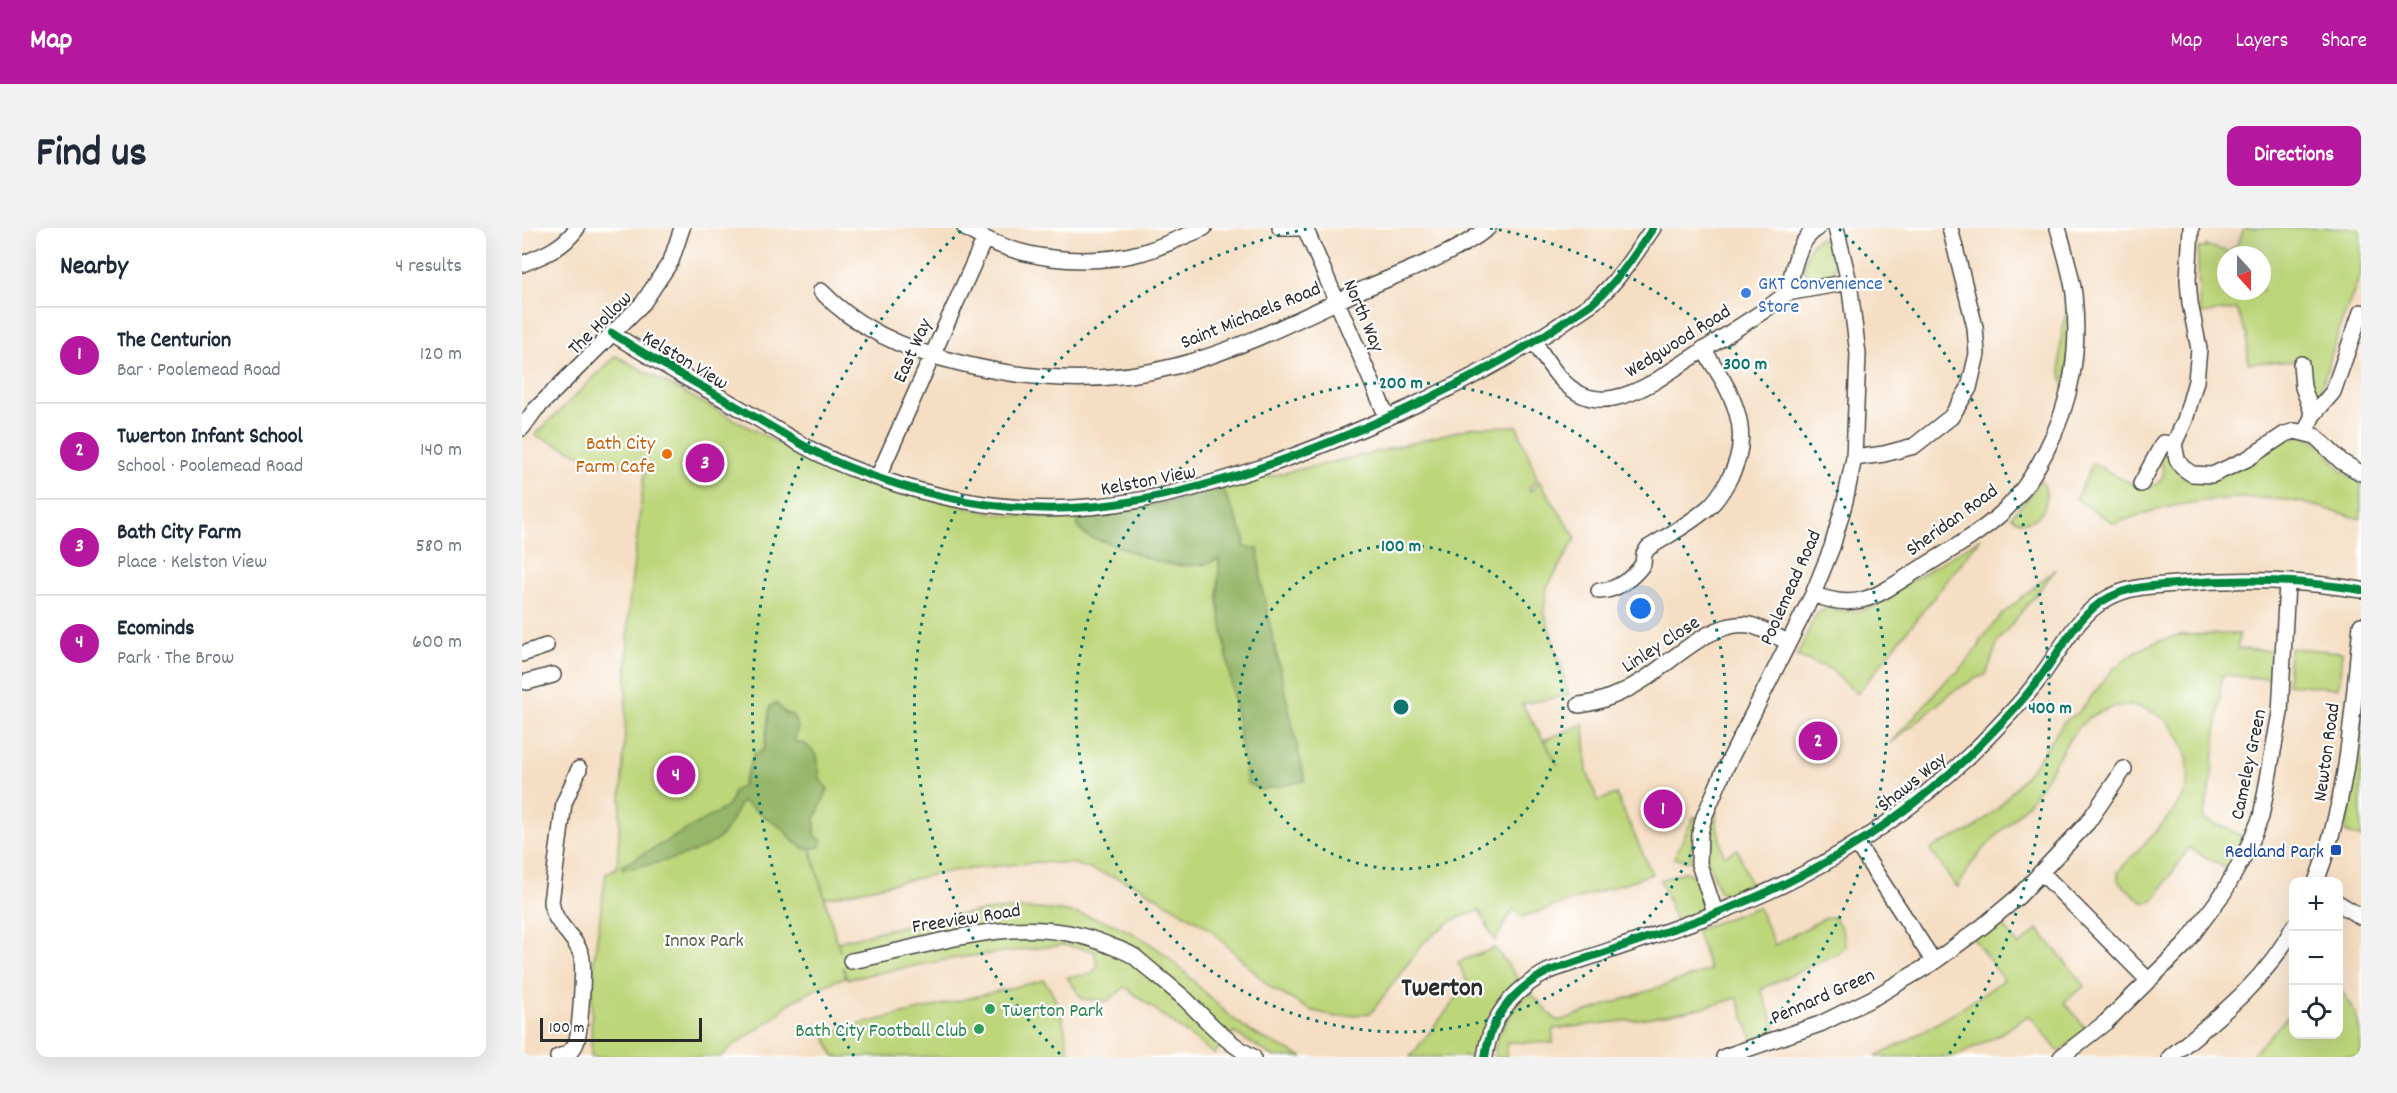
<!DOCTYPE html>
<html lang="en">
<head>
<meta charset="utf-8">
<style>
  :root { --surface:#fff; --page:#f2f2f3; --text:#1f2937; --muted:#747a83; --line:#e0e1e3; --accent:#b5179e }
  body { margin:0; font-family:Dekko,sans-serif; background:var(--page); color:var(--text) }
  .controls { position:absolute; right:18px; bottom:18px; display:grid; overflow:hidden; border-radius:12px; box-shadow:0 6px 24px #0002 }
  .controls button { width:54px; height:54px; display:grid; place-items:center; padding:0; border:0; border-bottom:2px solid var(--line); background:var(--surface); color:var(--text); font:30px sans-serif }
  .compass { position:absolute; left:1695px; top:18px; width:54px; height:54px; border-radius:50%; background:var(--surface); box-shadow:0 6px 24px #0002; rotate:159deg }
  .scale { position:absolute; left:18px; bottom:15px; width:162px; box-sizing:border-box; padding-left:6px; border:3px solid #2b2b2b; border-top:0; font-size:16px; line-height:21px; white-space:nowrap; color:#2b2b2b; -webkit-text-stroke:4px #fff; paint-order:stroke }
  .you { position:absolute; left:1119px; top:381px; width:21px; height:21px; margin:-15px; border:4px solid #fff; border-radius:50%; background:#1a73e8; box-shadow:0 0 0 9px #1a73e833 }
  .badge { display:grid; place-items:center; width:39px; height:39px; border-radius:50%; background:var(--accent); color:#fff; font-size:20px; font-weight:700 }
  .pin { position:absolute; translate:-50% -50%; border:3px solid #fff; box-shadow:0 2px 6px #0006 }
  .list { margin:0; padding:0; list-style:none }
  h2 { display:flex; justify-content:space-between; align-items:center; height:78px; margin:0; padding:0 24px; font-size:26px }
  h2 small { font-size:20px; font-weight:400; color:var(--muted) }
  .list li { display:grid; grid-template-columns:39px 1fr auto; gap:18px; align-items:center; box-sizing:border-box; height:96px; padding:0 24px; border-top:2px solid var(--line) }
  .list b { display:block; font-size:22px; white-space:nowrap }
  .list p { margin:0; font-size:20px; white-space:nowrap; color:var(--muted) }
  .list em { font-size:20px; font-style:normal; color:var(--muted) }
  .icon { flex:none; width:33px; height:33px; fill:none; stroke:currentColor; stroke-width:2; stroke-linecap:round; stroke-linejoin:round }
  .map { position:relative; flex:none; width:1839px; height:829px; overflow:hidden; border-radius:12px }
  header { display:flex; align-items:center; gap:36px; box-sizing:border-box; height:84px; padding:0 30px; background:var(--accent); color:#fff }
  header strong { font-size:28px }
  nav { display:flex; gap:33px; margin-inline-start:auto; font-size:21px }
  .intro { display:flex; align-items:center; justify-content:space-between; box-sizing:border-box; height:144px; padding:0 36px }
  h1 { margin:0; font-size:42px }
  .button { padding:15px 27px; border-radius:12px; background:var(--accent); color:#fff; font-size:21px; font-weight:700 }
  main { display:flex; gap:36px; padding:0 36px }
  aside { flex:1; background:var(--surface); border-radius:12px; box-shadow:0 6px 24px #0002 }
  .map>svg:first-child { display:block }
  .green { fill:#bdd67a; stroke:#748052; stroke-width:1.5; fill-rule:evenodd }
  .forest { fill:#96b76a; stroke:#60714a; stroke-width:1.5 }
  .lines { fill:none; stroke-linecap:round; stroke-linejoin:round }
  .minor-casing { stroke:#494642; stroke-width:18 }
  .minor { stroke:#fff; stroke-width:15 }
  .cycleway-casing { stroke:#fff; stroke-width:11 }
  .cycleway { stroke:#00873e; stroke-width:8 }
  .ring { fill:none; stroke:#0f766e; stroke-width:3; stroke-dasharray:3 6 }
  .shop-dot { fill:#3f7fe0; stroke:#fff; stroke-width:2 }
  .food-dot { fill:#e8710a; stroke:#fff; stroke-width:2 }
  .transit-dot { fill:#1a4fb4; stroke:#fff; stroke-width:2 }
  .leisure-dot { fill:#2e9e5b; stroke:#fff; stroke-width:2 }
  .labels { text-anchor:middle; stroke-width:4.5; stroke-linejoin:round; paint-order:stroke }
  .shop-label { font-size:20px; fill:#366cbe; stroke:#fff; text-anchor:start }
  .street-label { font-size:20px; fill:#2b2b2b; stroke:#fff }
  .food-label { font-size:20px; fill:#c56008; stroke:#fff; text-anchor:end }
  .transit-label { font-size:20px; fill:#164399; stroke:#fff; text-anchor:end }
  .park-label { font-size:20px; fill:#575e43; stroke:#fff }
  .leisure-label { font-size:20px; fill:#27864d; stroke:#fff; text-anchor:start }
  .district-label { font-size:26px; font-weight:bold; fill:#2b2b2b; stroke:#fff }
  .centre { fill:#0f766e; stroke:#fff; stroke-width:3 }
  .ring-label { font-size:18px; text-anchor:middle; font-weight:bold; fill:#0f766e; stroke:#fff; stroke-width:4.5; stroke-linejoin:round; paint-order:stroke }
</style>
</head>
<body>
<header>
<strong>Map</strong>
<nav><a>Map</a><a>Layers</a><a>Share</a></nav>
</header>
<div class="intro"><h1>Find us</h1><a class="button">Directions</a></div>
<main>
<aside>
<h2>Nearby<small>4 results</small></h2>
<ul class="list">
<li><span class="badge">1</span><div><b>The Centurion</b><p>Bar · Poolemead Road</p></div><em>120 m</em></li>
<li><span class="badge">2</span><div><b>Twerton Infant School</b><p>School · Poolemead Road</p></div><em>140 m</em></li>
<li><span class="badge">3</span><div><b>Bath City Farm</b><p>Place · Kelston View</p></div><em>580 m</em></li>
<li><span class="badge">4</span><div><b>Ecominds</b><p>Park · The Brow</p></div><em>600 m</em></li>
</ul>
</aside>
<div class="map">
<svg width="1839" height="829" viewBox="0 0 1839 829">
  <rect width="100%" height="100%" fill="#fff"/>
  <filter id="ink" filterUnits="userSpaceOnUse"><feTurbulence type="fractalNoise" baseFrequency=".0167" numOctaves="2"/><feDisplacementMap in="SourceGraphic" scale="12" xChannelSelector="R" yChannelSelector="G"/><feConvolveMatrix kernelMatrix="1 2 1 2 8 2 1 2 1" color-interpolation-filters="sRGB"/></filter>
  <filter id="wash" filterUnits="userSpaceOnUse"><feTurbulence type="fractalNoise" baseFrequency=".008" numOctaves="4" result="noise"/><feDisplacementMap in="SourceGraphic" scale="24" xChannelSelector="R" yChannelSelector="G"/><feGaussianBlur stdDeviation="1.35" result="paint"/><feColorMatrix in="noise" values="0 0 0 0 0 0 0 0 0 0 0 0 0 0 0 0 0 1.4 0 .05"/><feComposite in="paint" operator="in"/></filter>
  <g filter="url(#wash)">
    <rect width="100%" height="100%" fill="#f5dec3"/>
    <!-- green -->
    <path class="green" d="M 1722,0 L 1839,0 L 1839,46 L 1819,96 L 1799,161 L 1804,163 L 1795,172 L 1791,172 L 1785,144 L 1786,133 L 1726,135 L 1725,107 L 1714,81 L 1679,86 L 1677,76 L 1676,20 L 1684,20 L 1684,17 L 1706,24 L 1715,17 ZM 1704,27 L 1740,27 L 1740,63 L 1704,63 Z
      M 1297,10 C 1311,11 1329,53 1290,52 L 1282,43 C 1283,31 1286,16 1297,10 Z
      M 1548,68 L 1550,91 L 1543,162 C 1532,132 1541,99 1548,68 Z
      M 94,128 L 271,223 L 349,257 L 475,286 L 538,291 L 593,284 L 653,273 L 700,259 L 859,223 L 951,199 L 995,198 L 1016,252 L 1007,259 L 1008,263 L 1018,254 L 1054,310 L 1025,359 L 1022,383 L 1047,467 L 1000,476 L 1036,537 L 1022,512 L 1062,496 L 1065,544 L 1076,573 L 1094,566 L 1130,646 L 1000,689 L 991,681 L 973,713 L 957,682 L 929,693 L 901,715 L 849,785 L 815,789 L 788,782 L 749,760 L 688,701 L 615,657 L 552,636 L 515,634 L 429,643 L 303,670 L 283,602 L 318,724 L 316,714 C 419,688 542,651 636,721 C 669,746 694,781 728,803 C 745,813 763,821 781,829 L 752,829 L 711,804 L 692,826 L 603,759 L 586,773 L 560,771 L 545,749 L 569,746 L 576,738 L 572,723 L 542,717 L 434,730 L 325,751 L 321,739 L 323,749 L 294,761 L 266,776 L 252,790 L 208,820 L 199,829 L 69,829 L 70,746 L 84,646 L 95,639 L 103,501 L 107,375 L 123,242 L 67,230 L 13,207 Z
      M 1780,207 L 1799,216 L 1819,243 L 1839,254 L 1839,291 C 1817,285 1794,277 1771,273 C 1716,265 1644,274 1593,296 L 1554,271 L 1571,235 C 1586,243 1623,268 1637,254 C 1644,247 1641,240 1637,232 L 1645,222 L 1660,248 L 1671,253 L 1764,210 Z
      M 1518,251 C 1537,275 1510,307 1489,288 L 1507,269 Z
      M 1459,310 L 1335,466 L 1308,441 L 1275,428 L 1294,386 L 1306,379 C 1327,386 1343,385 1362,373 C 1368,370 1374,367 1376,361 Z
      M 1535,340 L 1476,413 L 1464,447 L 1454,450 L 1429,465 L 1368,516 L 1430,446 L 1434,446 L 1458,417 L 1458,413 L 1479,387 Z
      M 1717,406 L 1716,421 L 1753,423 L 1752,451 L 1700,447 L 1689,555 L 1681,591 L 1723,609 L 1707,642 L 1667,620 L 1631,673 L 1625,675 L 1619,673 L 1596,653 L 1596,644 C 1615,622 1641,599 1657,575 C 1675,550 1666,512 1643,492 C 1630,481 1610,474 1592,479 C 1585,481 1574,486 1567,490 C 1545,506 1533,539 1517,561 C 1493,596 1453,620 1436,659 L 1434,658 L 1409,623 L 1409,620 L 1449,602 L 1475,581 L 1514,535 L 1542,494 L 1557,484 L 1591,441 L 1613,424 L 1634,414 L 1658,407 Z
      M 1768,420 L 1820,424 L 1817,460 L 1765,456 Z
      M 1839,475 L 1839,610 L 1823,604 L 1831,559 Z
      M 1191,580 L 1194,581 L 1194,593 L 1202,628 L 1216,621 L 1230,662 L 1210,670 L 1197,663 L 1182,623 Z
      M 1172,588 L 1175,591 L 1169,625 L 1170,634 L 1152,630 Z
      M 1162,644 C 1178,646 1179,661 1183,675 L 1177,684 L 1154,693 L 1138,652 Z
      M 1236,679 L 1253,717 L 1305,689 L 1311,689 C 1320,697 1323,708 1323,719 L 1317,725 L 1239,761 L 1255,804 L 1231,813 L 1215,770 C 1155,789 1093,794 1031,801 L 1031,815 L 985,814 L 984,829 L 972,829 C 973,805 990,780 1008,764 L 1034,792 L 1040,792 L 1188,742 L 1174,702 Z
      M 1478,693 L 1497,718 L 1516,701 L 1563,758 L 1542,774 L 1565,802 L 1537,824 L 1507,787 L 1473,809 L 1433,829 L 1353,829 C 1399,807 1440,781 1482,752 L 1451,710 Z
      M 973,720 L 997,752 C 975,773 960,797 959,829 L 888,829 L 946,756 L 936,734 Z
      M 522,752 C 540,777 543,799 547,829 L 312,829 L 302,805 Z
      M 1817,761 C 1837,782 1839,801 1839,829 L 1728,829 L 1771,783 L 1772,806 L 1816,806 Z"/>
    <!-- forest -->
    <path class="forest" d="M 700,259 L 723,310 L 722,319 L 736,321 L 740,361 L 783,553 L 739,562 L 725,555 L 696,372 L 697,331 L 681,337 L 681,336 C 646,343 619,327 587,315 C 573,310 565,312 556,299 L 556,289 L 653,273 Z
      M 254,475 L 263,485 L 270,487 L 276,498 L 272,513 L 283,516 L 295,527 L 298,551 L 306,561 L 293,591 L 293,607 L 301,613 L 298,619 L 283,621 L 272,614 L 261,601 L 220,573 C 213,584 209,596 201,606 C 184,626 127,638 101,641 L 100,638 L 205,579 L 210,570 L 211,564 L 220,558 L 232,526 L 242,522 L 248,478 Z"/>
  </g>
  <g filter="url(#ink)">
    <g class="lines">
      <!-- minor casing -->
      <g class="minor-casing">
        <path id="minor" d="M 443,0 C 495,32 563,40 622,24 C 642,18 662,8 682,0
          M 758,0 L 775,0
          M 783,0 L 865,189
          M 1669,0 L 1666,52 L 1668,75 L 1677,121 L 1674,153 L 1663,192 L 1652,216 L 1655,231 L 1660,239 L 1670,246 L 1690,247 L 1725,231 L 1763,206 L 1773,203 L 1793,208 L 1820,234 L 1839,245
          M 0,36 C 23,27 41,20 55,0
          M 299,63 C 336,102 387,123 438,135 C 510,153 582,157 654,138 C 717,122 777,91 835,64 C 875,46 932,27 966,0
          M 1265,65 C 1272,41 1274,13 1296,0
          M 90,105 C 134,134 180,158 226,185 C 261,205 295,228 334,242 C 402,268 478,284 551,280 C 658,275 783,227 880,183 C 936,157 989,130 1039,96 C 1050,88 1062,81 1073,73 C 1096,53 1114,25 1131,0
          M 1012,113 C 1045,168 1069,189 1132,154 L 1243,82 L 1265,65 L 1327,54
          M 1779,136 L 1781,159 L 1791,187
          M 0,200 L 13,182 L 121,75 L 149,33 L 160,0
          M 1783,205 L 1791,187 L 1811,164 L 1839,84
          M 1332,230 L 1362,226 L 1392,218 L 1429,189 L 1447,160 L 1455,126 L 1453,99 L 1428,0
          M 356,249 L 462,12
          M 1619,256 L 1641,215 L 1652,216
          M 1077,363 C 1094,363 1111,350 1121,336 L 1122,326 L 1126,320 C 1147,307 1169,295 1187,279 C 1195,272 1201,262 1206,253 C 1235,203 1209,163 1181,121
          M 1291,366 C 1339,386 1359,364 1399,340 C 1427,323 1457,306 1481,284 C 1499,267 1512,246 1523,225 C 1550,173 1558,124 1552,66 C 1549,44 1542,22 1536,0
          M 0,426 L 24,418
          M 5,454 L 31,447
          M 1057,477 C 1077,475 1101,465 1118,454 C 1148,436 1189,391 1228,397 C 1240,400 1255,409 1266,414
          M 1335,616 L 1412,734
          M 1519,644 L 1627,753
          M 1794,654 C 1827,568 1830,487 1839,397
          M 1816,675 L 1839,689
          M 1193,684 L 1177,636 L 1178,605 L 1182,589 L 1201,545 L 1291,366 L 1310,319 L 1323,273 L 1332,230 L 1336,126 L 1327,54 L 1314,0
          M 329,733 C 414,718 499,681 584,716 C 593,720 605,723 613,729 C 629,743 646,756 662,770 C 684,791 704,815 731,829
          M 36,829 C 44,827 51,823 54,815 C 58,805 63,736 59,726 C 52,706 32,697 29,674 L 42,575 L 57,541
          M 963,829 C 968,789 992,761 1027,743 C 1110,714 1202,688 1280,647 C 1342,615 1398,574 1449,526 C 1470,505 1492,483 1510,460 C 1534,432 1553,387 1586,370 C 1607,358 1631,358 1655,356 C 1716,350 1778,352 1839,362
          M 1202,829 L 1298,796 L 1351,770 L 1412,734 L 1461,698 L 1497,668 L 1566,594 L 1602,541
          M 1539,829 L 1584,794 L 1662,718 L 1702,664 L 1722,628 L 1739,589 L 1758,485 L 1765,355
          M 1648,829 C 1694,791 1744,753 1772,698"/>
      </g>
      <!-- minor -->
      <use href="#minor" class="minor"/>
      <!-- cycleway casing -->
      <g class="cycleway-casing">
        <path id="cycleway" d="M 90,105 C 134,134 180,158 226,185 C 261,205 295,228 334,242 C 402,268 478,284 551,280 C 658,275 783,227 880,183 C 936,157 989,130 1039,96 C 1050,88 1062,81 1073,73 C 1096,53 1114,25 1131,0
          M 963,829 C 968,789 992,761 1027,743 C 1110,714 1202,688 1280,647 C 1342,615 1398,574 1449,526 C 1470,505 1492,483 1510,460 C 1534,432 1553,387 1586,370 C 1607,358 1631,358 1655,356 C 1716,350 1778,352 1839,362"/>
      </g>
      <!-- cycleway -->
      <use href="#cycleway" class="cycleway"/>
    </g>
  </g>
  <!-- distance rings -->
  <g class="ring">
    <circle cx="879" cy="479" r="162"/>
    <circle cx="879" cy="479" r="325"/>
    <path d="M538 826A487 487 0 0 1 790 0M968 0A487 487 0 0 1 1220 826"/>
    <path d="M332 828A649 649 0 0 1 441 1M1317 1A649 649 0 0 1 1426 828"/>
  </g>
  <!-- markers -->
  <circle class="shop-dot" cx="1224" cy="65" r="6"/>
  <circle class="food-dot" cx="145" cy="226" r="6"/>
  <rect class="transit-dot" x="1808" y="616" width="12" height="12" rx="3"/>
  <g class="leisure-dot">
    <circle cx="468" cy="781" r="6"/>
    <circle cx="457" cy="801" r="6"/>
  </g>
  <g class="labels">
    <!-- shop labels -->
    <g class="shop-label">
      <text x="1236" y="61">GKT Convenience<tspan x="1236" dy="23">Store</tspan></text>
    </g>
    <!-- street labels -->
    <g class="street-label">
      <text transform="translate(728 86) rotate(-22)" y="7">Saint Michaels Road</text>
      <text transform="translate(843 87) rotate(67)" y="7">North Way</text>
      <text transform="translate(77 94) rotate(-45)" y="7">The Hollow</text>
      <text transform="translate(1155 112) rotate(-32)" y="7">Wedgwood Road</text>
      <text transform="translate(389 122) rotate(-66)" y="7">East Way</text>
      <text transform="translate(164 131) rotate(31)" y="7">Kelston View</text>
      <text transform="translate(626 251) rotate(-11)" y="7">Kelston View</text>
      <text transform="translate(1429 291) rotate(-36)" y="7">Sheridan Road</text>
      <text transform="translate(1267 359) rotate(-66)" y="7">Poolemead Road</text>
      <text transform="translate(1138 415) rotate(-33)" y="7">Linley Close</text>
      <text transform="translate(1803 524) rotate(-82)" y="7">Newton Road</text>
      <text transform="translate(1725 536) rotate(-78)" y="7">Cameley Green</text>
      <text transform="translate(1389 553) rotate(-39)" y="7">Shaws Way</text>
      <text transform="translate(444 689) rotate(-9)" y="7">Freeview Road</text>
      <text transform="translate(1300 767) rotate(-24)" y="7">Pennard Green</text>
    </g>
    <!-- food labels -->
    <g class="food-label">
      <text x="133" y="221">Bath City<tspan x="133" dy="23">Farm Cafe</tspan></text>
    </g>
    <!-- transit labels -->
    <g class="transit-label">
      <text x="1802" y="629">Redland Park</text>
    </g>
    <!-- park labels -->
    <g class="park-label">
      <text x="182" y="718">Innox Park</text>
    </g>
    <!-- leisure labels -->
    <g class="leisure-label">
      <text x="480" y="788">Twerton Park</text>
      <text x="445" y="808" text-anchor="end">Bath City Football Club</text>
    </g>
    <!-- district labels -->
    <g class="district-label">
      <text x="920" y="767">Twerton</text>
    </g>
  </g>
  <circle cx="879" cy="479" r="9" class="centre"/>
  <g class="ring-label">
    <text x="1223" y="141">300 m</text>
    <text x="879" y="160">200 m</text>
    <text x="879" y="323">100 m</text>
    <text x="1528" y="485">400 m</text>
  </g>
</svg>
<div class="controls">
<button>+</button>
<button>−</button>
<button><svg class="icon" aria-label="locate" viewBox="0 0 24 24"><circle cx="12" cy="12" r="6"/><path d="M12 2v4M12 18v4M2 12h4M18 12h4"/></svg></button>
</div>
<svg class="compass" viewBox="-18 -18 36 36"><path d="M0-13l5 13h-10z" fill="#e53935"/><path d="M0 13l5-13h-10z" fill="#747a83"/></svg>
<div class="scale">100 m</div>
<div class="you"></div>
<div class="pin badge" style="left:1141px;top:581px">1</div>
<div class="pin badge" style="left:1296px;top:513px">2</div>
<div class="pin badge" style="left:183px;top:235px">3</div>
<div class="pin badge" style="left:154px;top:547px">4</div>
</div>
</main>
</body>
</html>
